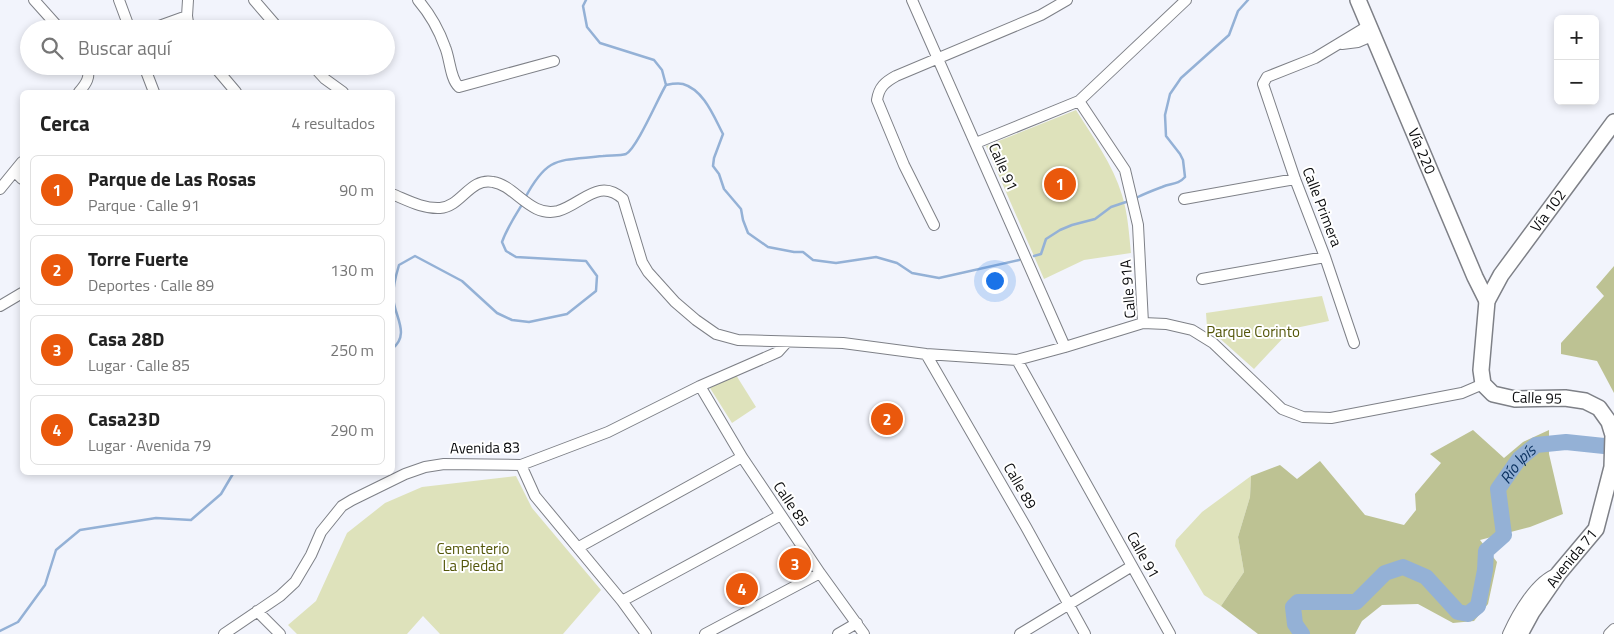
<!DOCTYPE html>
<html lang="es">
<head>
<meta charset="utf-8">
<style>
  :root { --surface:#fff; --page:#f6f6f6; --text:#222; --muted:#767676; --line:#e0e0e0; --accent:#ea580c }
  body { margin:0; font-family:"Titillium Web",sans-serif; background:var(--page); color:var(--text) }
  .controls { position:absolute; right:15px; top:15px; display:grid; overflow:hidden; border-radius:8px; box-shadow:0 2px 8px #0003 }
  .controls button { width:45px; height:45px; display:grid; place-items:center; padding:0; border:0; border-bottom:1px solid var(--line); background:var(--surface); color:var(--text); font:25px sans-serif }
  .you { position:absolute; left:994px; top:280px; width:18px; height:18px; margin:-12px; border:4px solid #fff; border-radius:50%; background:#1a73e8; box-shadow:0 0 0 8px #1a73e833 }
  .badge { display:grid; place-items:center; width:32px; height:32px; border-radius:50%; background:var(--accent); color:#fff; font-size:16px; font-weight:700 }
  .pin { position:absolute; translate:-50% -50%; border:2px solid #fff; box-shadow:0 1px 5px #0006 }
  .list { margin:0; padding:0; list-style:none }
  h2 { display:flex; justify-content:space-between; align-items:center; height:65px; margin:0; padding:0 20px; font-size:21px }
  h2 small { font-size:16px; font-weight:400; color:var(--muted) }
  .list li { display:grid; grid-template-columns:32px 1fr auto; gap:15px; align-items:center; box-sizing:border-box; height:70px; margin:0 10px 10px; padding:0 10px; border:1px solid var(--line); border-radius:8px }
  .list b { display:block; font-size:19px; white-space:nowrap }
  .list p { margin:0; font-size:16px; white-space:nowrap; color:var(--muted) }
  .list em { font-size:16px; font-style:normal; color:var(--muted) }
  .icon { flex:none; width:28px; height:28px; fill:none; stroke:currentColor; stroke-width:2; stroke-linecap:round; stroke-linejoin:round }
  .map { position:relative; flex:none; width:1614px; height:634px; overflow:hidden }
  .search { position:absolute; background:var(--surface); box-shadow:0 2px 8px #0003; left:20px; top:20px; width:375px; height:55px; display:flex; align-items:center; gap:12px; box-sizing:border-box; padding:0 18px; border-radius:28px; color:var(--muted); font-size:19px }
  .panel { position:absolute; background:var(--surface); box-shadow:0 2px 8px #0003; left:20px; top:90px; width:375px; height:385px; border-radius:8px }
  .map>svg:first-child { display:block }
  .green { fill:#dee2bb }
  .forest { fill:#bdc293 }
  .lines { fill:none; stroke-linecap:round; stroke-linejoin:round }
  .stream { stroke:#94b1d6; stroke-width:2.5 }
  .river { stroke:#94b1d6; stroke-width:16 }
  .minor-casing { stroke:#7e8087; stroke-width:12 }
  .secondary-casing { stroke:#7e8087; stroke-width:18 }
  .minor { stroke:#fff; stroke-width:10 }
  .secondary { stroke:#fff; stroke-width:15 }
  .labels { text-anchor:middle; stroke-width:4; stroke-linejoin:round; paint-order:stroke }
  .street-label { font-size:15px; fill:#0b0c0e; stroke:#fff }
  .park-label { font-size:15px; fill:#535609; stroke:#fff }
  .water-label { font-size:16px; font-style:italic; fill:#0d3462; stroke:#fff }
</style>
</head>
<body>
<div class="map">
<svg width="1614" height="634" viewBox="0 0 1614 634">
  <rect width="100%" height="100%" fill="#f2f4fc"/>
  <!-- green -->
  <path class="green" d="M 1076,110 C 1093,137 1113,165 1122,195 C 1128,214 1129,234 1131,253 L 1084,260 L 1044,279 L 986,146 Z
    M 1322,296 L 1329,321 L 1286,330 L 1284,337 L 1254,369 L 1207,327 L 1206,313 Z
    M 736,375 L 756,407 L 732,423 L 710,388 Z
    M 516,476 L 532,508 L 601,590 L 563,634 L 440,634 L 423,616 L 407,634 L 297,634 L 288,625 L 316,601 L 347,533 L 385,503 L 422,487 Z
    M 1251,476 L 1250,497 L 1238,537 L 1244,572 L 1221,606 L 1204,595 L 1175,546 L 1176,540 L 1202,512 Z"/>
  <!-- forest -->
  <path class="forest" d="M 1614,266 L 1614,393 L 1597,361 L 1561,354 L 1561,343 L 1604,296 L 1596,287 Z
    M 1473,430 L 1504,458 L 1523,442 L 1549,430 L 1549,454 L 1563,514 L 1530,527 L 1480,540 L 1497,562 L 1488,604 L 1474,621 L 1453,623 L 1418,604 L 1382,605 L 1362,621 L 1355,634 L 1258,634 L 1221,606 L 1244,572 L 1238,537 L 1250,497 L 1251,476 L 1280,465 L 1297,479 L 1320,461 L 1365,515 L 1404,525 L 1416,510 L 1415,494 L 1441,463 L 1430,454 Z"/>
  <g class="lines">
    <!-- stream -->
    <path class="stream" d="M 666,85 C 671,84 678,83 683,84 C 704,90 714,117 723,134 L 714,158 L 713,166 L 719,174 L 724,189 L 741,209 L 743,220 L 748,233 L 768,247 L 794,252 L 803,252 L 813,260 L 836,263 L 876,257 L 897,263 L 912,273 L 939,278 L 1019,260
      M 1138,197 C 1146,193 1154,190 1162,187 C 1171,183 1178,185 1185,177 L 1183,160 L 1180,154 L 1166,136 L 1165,115 L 1170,94 L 1181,78 L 1229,35 L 1238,11 L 1248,0
      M 525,198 C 548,155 558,161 603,156 C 609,155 620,156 626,154 C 637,148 658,98 666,85 L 662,70 L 654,60 L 600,43 L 587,27 L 583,6 L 586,0
      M 1034,256 L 1041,254 L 1046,239 L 1060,230 L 1072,225 L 1095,219 L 1111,207 L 1126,202
      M 392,349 C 411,334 394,316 393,297 C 393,286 396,275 399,265 L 415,256 L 462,281 L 497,313 L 512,320 L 529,322 L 567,314 L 596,291 L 597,276 L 586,261 L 516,257 L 506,251 L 502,242 C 507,228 515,216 523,203
      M 0,631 L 18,622 L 45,585 L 56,550 L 80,530 L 156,518 L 191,520 L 221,494 L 234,472"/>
    <!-- river -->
    <path class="river" id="s1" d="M 1302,634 L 1295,624 L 1293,607 L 1298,602 L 1356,602 L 1385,573 L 1403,567 L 1426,577 L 1458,612 L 1468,614 L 1478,606 L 1485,570 L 1486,551 L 1504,535 L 1498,489 L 1519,459 L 1536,445 L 1566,442 L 1604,446 L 1614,445"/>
    <!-- minor casing -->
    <g class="minor-casing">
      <path id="minor" d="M 34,0 L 60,29
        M 119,0 L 129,27
        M 188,0 L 187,16 L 189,29
        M 254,0 L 279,29
        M 418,0 C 430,14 439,30 445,47 C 450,58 450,79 459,87 L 554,61
        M 912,0 L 1065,347
        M 151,29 L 187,16
        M 1342,44 L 1358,42 L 1372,36
        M 144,66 L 154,92
        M 214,66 L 236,92
        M 313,66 L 325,79 L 343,92
        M 79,92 C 86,84 91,77 87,66
        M 1079,101 L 1125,170 L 1138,225 L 1143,323
        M 976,143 L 1079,101 L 1186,0
        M 15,172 L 22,179
        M 0,189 L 22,162
        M 392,194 C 407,200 423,209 440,208 C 461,207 470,177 493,182 C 515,185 530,218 558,211 C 582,204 599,177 623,199 L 642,262 L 648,272 L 675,302 L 696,320 L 716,334 L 738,340 L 843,343 L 926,354 L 1017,360 L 1065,347 L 1143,323 L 1166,324 L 1192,330 L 1213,343 L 1282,409 L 1303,417 L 1331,418 L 1462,393 L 1483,384
        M 1184,199 L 1295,179
        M 934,225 L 904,165 L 877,100 C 879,87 885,82 896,76 L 1041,15 L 1067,0
        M 1202,279 L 1325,257
        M 0,306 L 22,293
        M 1354,343 L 1325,257 L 1295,179 L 1263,84 L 1267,77 L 1315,58 L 1368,26
        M 926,354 L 1026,527 L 1085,634
        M 1017,360 L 1170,634
        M 700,386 L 742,457 L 820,573 L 864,634
        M 521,465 L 535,496 L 622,601 L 646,634
        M 579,547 L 742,457
        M 622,601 L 781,515
        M 257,611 L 280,634
        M 224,634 L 280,596 L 295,582 L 311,555 L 321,532 L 342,506 L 352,500 L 405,474 L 425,467 L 444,464 L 521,465 L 608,432 L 700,386 L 778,352 L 787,342
        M 705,634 L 820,573
        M 838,634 L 857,623
        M 1020,634 L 1132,566
        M 1508,634 C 1517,614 1536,580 1558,573
        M 1609,634 L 1614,629"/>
    </g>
    <!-- secondary casing -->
    <g class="secondary-casing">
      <g id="secondary">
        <path id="s2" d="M 1358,0 L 1475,277 L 1487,301"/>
        <path id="s3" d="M 1520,634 L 1532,612 L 1559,573 L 1596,529 L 1612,467 L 1613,435 L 1609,422 L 1599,408 L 1585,401 L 1565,398 L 1515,399 L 1493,394 L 1483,384 L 1481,370 L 1487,301 L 1501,275 L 1614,122"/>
      </g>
    </g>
    <!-- minor -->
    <use href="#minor" class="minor"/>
    <!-- secondary -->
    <use href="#secondary" class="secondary"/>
  </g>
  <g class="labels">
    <!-- street labels -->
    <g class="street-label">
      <text dy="5" stroke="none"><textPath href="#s2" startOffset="164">Vía 220</textPath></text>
      <text transform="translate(1003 167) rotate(66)" y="5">Calle 91</text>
      <text transform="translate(1322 207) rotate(69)" y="5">Calle Primera</text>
      <text dy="5" stroke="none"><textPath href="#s3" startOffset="572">Vía 102</textPath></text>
      <text transform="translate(1128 289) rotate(-95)" y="5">Calle 91A</text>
      <text transform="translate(1537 398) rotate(2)" y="5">Calle 95</text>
      <text transform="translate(485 448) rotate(-1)" y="5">Avenida 83</text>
      <text transform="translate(1020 486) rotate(60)" y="5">Calle 89</text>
      <text transform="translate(791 504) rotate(56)" y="5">Calle 85</text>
      <text transform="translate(1143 555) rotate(61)" y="5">Calle 91</text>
      <text dy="5" stroke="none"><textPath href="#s3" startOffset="92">Avenida 71</textPath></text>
    </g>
    <!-- park labels -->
    <g class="park-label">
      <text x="1253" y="337">Parque Corinto</text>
      <text x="473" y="554">Cementerio<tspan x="473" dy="17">La Piedad</tspan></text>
    </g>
    <!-- water labels -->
    <g class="water-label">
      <text dy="6" stroke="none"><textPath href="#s1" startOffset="408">Río Ipís</textPath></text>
    </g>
  </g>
</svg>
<div class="controls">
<button>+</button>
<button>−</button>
</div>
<div class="you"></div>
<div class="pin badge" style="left:1060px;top:184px">1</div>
<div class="pin badge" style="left:887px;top:419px">2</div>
<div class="pin badge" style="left:795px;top:564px">3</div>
<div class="pin badge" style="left:742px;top:589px">4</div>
<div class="search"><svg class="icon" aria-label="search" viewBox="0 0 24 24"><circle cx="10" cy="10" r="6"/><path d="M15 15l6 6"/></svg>Buscar aquí</div>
<section class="panel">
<h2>Cerca<small>4 resultados</small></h2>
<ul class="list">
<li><span class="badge">1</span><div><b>Parque de Las Rosas</b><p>Parque · Calle 91</p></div><em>90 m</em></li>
<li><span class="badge">2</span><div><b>Torre Fuerte</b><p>Deportes · Calle 89</p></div><em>130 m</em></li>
<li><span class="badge">3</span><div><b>Casa 28D</b><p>Lugar · Calle 85</p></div><em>250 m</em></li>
<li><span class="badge">4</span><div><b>Casa23D</b><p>Lugar · Avenida 79</p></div><em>290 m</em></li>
</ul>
</section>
</div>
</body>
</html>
